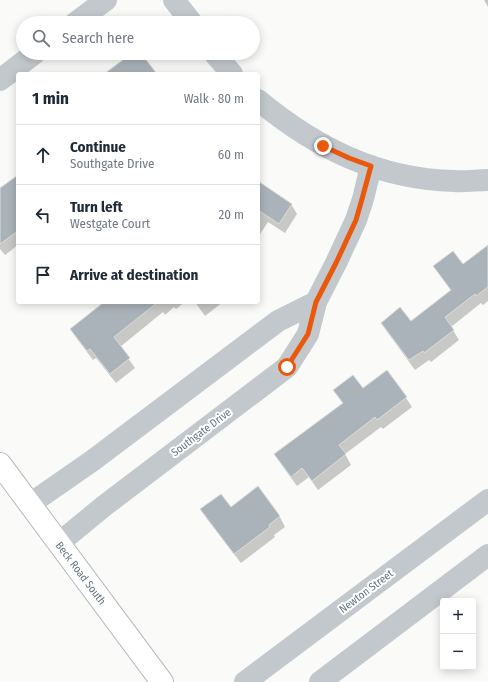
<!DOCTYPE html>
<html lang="en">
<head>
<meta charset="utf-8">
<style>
  :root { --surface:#fff; --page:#f2f2f3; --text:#1f2937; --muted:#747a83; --line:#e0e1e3 }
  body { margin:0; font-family:"Fira Sans Condensed",sans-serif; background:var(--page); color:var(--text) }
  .controls { position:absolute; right:12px; bottom:12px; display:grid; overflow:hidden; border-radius:4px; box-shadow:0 2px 10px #0003 }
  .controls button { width:36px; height:36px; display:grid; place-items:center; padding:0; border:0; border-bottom:1px solid var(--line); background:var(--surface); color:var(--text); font:20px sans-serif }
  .stop { position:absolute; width:12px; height:12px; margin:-9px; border:3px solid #ea580c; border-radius:50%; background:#fff }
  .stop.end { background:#ea580c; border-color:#fff; box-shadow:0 1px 4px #0008 }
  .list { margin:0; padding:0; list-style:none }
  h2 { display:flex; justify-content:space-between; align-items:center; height:52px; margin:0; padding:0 16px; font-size:17px }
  h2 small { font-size:13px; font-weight:400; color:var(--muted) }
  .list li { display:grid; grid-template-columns:26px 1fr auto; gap:12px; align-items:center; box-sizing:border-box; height:60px; padding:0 16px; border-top:1px solid var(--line) }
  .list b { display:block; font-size:15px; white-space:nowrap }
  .list p { margin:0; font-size:13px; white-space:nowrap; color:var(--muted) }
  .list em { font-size:13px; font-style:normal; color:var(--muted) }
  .icon { flex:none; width:22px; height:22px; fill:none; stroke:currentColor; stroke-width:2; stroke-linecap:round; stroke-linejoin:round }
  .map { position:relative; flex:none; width:488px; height:682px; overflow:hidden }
  .search { position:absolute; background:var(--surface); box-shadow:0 2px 10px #0003; left:16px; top:16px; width:244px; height:44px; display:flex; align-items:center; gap:10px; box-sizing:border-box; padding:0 14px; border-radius:22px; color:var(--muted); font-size:15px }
  .panel { position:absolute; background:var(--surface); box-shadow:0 2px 10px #0003; left:16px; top:72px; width:244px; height:232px; border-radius:4px }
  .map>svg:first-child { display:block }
  .shadow { fill:#0003 }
  .building { fill:#aab3b9; stroke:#dcdcda }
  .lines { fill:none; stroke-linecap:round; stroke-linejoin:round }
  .secondary-casing { stroke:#b3babf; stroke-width:24 }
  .minor { stroke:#c3c8cc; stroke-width:22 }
  .secondary { stroke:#fff; stroke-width:22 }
  .route { stroke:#ea580c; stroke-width:5 }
  .labels { text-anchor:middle; stroke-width:4; stroke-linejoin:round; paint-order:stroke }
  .street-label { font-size:11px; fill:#657683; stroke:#fff }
</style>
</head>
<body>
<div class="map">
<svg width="488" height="682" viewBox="0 0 488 682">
  <rect width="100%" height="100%" fill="#fafaf8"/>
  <!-- shadow -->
  <path class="shadow" d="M 484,0 L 488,0 L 488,7 Z
    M 18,176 L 18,245 L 5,255 L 0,249 L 0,189 Z
    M 258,183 L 291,204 L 297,214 L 285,233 L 268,222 L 258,237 Z
    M 488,250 L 488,301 L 483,305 L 481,303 L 451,327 L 459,340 L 431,362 L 429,360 L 415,370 L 388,333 L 382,323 L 410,322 L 451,291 L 434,266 L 463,266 Z
    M 106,302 L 185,302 L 176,309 L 174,307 L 165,315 L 163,312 L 120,347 L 135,368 L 116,383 L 96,358 L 93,360 L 77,339 L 71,329 Z
    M 195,302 L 223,302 L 205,316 Z
    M 363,389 L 406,398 L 412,407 L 383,429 L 381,427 L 345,454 L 351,465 L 318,490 L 309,477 L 297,486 L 281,464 L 275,455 L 343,404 L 334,390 Z
    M 258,488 L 280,517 L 285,527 L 274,535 L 275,537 L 241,563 L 207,519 L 202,509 L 231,508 Z"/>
  <!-- building -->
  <path class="building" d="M 132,53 L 141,53 L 157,74 L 104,74 Z
    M 18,175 L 18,231 L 0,244 L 0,188 Z
    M 258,181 L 292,204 L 279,224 L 258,210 Z
    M 488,245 L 488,287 L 476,296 L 475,294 L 445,317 L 454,330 L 424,353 L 423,351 L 409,360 L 381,323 L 400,307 L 411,321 L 451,290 L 433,266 L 453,251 L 463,264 Z
    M 104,302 L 158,302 L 114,337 L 130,358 L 110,374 L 90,349 L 87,351 L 70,329 Z
    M 387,370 L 407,397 L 377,420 L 375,417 L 339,445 L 346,454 L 312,481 L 302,468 L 291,477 L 274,454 L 343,403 L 333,390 L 353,375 L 363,388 Z
    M 258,486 L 280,516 L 269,525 L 270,527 L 234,554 L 200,509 L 221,494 L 231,507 Z"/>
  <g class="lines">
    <!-- secondary casing -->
    <g class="secondary-casing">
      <path id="secondary" d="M 0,464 L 162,682"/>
    </g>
    <!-- minor -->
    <path class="minor" d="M 174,0 L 192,23
      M 75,23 L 106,0
      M 214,53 L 232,74
      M 0,80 L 35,53
      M 258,100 C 316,148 378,179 454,181 C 465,182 477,180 488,180
      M 30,504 L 92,461 L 278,321 L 316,302
      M 59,543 L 104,506 L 287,367 L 308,334 L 316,302 L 336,263 L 356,220 L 363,199 L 371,166
      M 245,682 L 488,500
      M 320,682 L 488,555"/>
    <!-- secondary -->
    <use href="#secondary" class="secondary"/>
  </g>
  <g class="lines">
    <!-- route -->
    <path class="route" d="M 287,367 L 308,334 L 316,302 L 336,263 L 356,220 L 362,199 L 371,166 L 349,158 L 323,146"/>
  </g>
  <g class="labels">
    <!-- street labels -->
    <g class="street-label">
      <text transform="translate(201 432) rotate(-37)" y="4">Southgate Drive</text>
      <text transform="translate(81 573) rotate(53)" y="4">Beck Road South</text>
      <text transform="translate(366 591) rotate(-37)" y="4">Newton Street</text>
    </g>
  </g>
</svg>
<div class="controls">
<button>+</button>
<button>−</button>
</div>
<div class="stop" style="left:287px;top:367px"></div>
<div class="stop end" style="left:323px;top:146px"></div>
<div class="search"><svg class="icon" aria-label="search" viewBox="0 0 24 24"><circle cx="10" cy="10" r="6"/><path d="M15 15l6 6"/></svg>Search here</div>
<section class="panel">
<h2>1 min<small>Walk · 80 m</small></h2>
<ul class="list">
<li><svg class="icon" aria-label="ahead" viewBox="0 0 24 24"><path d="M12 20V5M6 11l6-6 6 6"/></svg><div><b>Continue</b><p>Southgate Drive</p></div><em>60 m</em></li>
<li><svg class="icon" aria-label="left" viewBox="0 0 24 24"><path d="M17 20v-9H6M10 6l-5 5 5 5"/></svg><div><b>Turn left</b><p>Westgate Court</p></div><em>20 m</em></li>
<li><svg class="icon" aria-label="arrive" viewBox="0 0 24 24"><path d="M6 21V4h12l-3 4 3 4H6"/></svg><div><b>Arrive at destination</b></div></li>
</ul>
</section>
</div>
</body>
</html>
